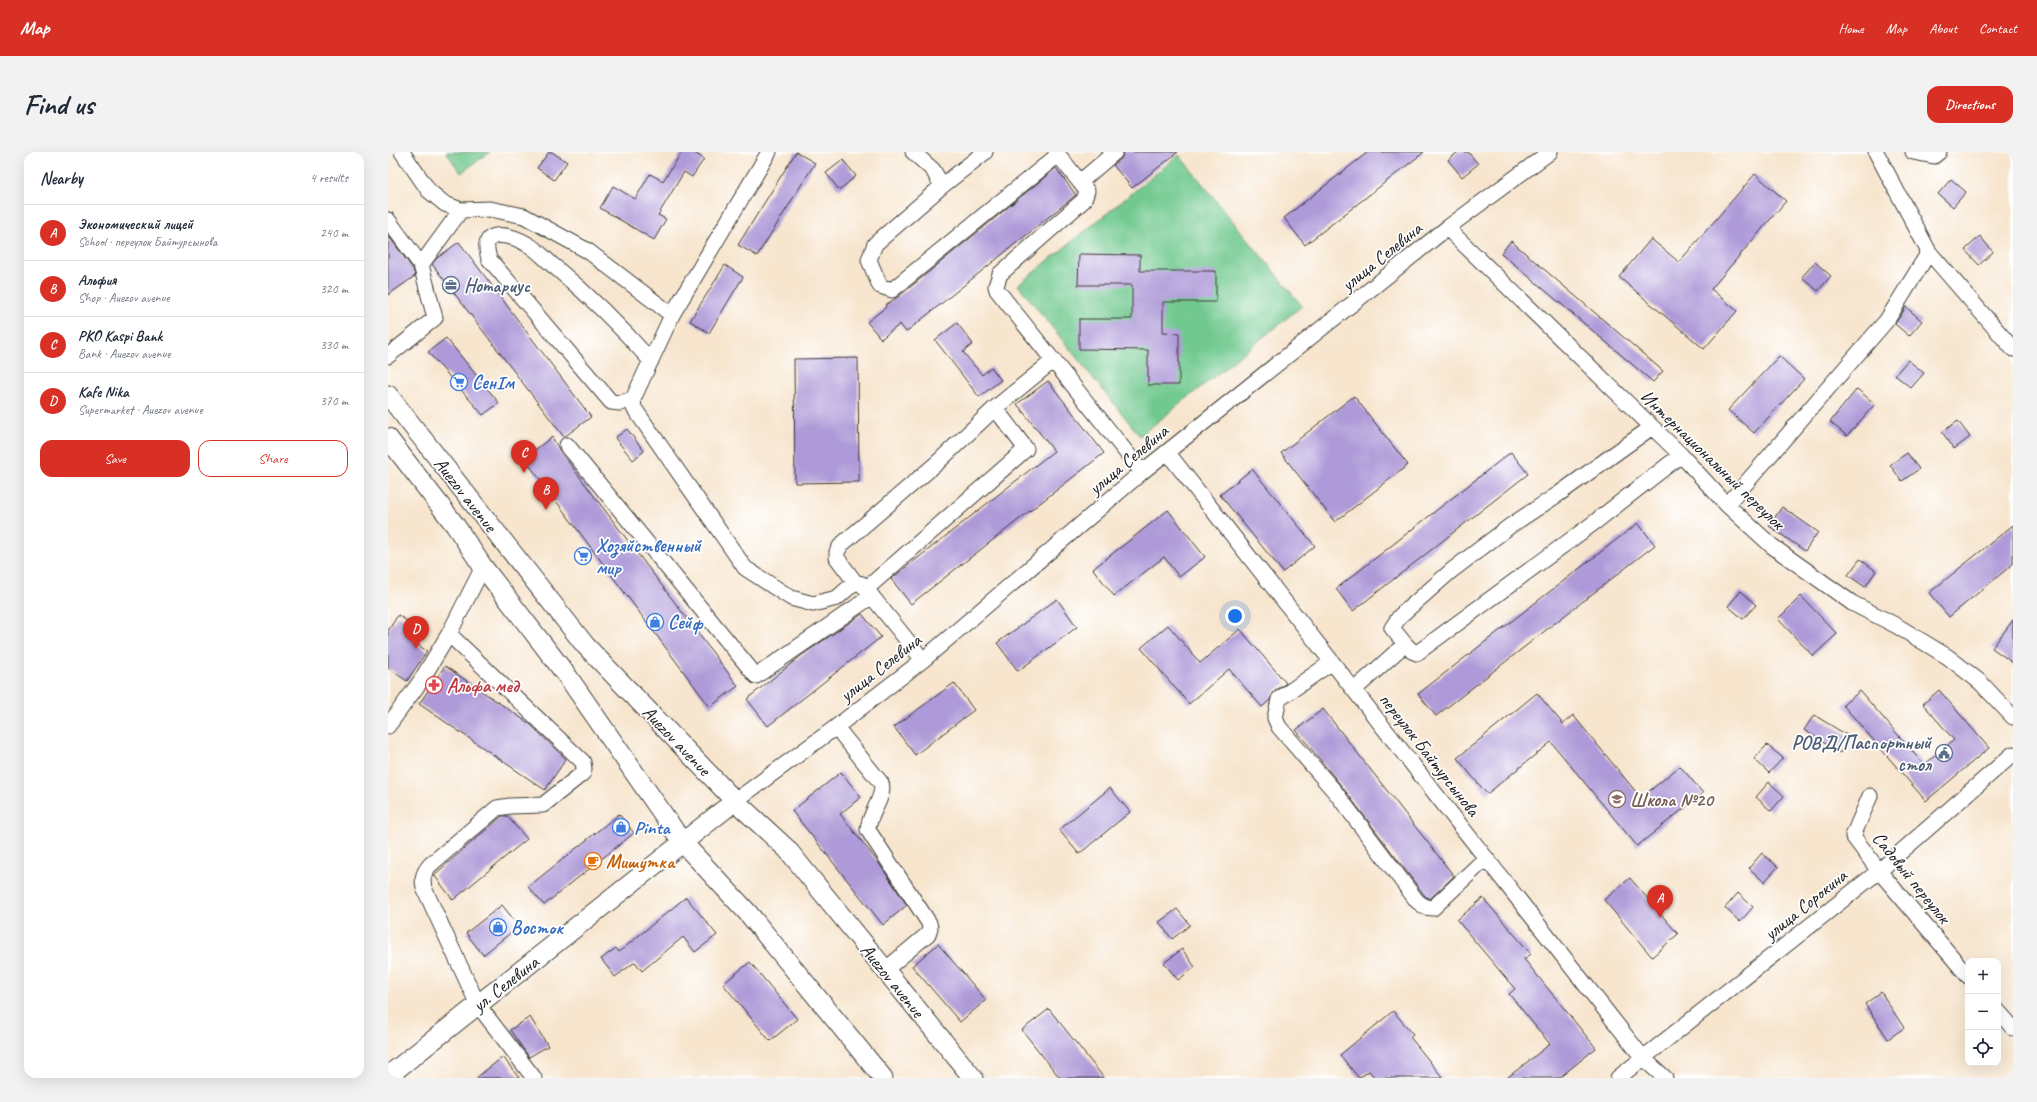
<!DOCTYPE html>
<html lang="en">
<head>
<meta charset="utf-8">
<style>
  :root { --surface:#fff; --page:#f2f2f3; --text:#1f2937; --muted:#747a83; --line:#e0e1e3; --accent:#d93025 }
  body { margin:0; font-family:Caveat,sans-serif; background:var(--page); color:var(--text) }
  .controls { position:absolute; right:12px; bottom:12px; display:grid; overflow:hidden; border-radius:8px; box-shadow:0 4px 16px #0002 }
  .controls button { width:36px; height:36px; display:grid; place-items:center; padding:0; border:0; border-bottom:1px solid var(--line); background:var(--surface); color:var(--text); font:20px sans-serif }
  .you { position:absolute; left:847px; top:464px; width:14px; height:14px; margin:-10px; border:3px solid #fff; border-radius:50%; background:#1a73e8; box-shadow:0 0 0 6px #1a73e833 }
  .badge { display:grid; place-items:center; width:26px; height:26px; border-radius:50%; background:var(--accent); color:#fff; font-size:13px; font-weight:700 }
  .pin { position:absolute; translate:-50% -33px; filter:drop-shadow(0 1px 2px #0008) }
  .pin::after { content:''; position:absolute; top:21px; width:14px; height:12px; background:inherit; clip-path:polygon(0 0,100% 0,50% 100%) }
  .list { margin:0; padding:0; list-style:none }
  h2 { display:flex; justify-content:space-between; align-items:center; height:52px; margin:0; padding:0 16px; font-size:17px }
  h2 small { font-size:13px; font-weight:400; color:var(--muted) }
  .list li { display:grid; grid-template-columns:26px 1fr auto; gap:12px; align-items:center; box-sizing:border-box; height:56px; padding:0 16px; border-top:1px solid var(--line) }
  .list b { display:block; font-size:15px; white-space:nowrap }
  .list p { margin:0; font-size:13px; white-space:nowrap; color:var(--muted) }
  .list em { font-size:13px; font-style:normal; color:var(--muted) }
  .actions { display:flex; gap:8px; padding:12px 16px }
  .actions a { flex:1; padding:9px 0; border:1px solid var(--accent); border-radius:12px; text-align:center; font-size:14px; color:var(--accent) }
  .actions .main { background:var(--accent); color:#fff }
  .icon { flex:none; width:22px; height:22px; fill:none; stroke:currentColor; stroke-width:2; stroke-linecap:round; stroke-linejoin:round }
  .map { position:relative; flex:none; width:1625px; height:926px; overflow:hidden; border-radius:12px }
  header { display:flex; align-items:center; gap:24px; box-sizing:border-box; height:56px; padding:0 20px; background:var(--accent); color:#fff }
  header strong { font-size:19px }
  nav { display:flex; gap:22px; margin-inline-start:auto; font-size:14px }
  .intro { display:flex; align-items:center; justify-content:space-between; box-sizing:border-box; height:96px; padding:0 24px }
  h1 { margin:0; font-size:28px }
  .button { padding:10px 18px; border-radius:12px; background:var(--accent); color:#fff; font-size:14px; font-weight:700 }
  main { display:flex; gap:24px; padding:0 24px }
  aside { flex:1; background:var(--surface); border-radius:12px; box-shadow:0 4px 16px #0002 }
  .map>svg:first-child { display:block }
  .green { fill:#71c98f; stroke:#467256 }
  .building { fill:#ae9ad8 }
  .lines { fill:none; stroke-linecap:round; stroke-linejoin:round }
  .minor-casing { stroke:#3d3a37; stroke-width:17 }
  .major-casing { stroke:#3d3a37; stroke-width:21 }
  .minor { stroke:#fff; stroke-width:15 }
  .major { stroke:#fff; stroke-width:19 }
  .labels { text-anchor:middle; stroke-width:3.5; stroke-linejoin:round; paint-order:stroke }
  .street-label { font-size:19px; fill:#1c1c1c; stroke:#fff }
  .service-label { font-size:19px; font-weight:bold; fill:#4e5e75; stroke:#fff; text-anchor:start }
  .shop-label { font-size:19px; font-weight:bold; fill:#366cbe; stroke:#fff; text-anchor:start }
  .health-label { font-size:19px; font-weight:bold; fill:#be3a42; stroke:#fff; text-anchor:start }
  .education-label { font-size:19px; font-weight:bold; fill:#785e54; stroke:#fff; text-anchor:start }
  .food-label { font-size:19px; font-weight:bold; fill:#c56008; stroke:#fff; text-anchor:start }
</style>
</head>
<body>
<header>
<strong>Map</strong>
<nav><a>Home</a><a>Map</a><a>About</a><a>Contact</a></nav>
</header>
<div class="intro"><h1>Find us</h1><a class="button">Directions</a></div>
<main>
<aside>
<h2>Nearby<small>4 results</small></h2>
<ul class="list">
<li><span class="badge">A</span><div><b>Экономический лицей</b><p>School · переулок Байтурсынова</p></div><em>240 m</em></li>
<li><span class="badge">B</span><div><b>Альфия</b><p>Shop · Auezov avenue</p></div><em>320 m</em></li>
<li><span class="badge">C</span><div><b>РКО Kaspi Bank</b><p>Bank · Auezov avenue</p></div><em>330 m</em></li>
<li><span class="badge">D</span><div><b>Kafe Nika</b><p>Supermarket · Auezov avenue</p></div><em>370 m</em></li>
</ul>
<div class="actions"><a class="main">Save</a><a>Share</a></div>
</aside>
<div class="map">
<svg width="1625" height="926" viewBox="0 0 1625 926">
  <rect width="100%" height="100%" fill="#fff"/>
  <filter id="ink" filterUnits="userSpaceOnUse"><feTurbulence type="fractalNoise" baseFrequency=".025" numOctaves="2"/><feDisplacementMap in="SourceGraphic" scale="8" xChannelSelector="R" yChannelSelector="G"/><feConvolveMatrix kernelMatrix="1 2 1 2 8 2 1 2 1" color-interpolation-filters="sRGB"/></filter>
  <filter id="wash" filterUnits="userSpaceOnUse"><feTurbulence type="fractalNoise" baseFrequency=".012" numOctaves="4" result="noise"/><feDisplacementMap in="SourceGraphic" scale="16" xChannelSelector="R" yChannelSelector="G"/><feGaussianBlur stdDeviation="0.9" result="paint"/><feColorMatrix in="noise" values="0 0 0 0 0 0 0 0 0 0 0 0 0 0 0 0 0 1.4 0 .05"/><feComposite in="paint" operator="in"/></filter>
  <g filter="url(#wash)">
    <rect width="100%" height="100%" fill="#f7e5ce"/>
    <!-- green -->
    <path class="green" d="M 58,0 L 102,0 L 73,21 Z
      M 791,3 L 914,154 L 752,284 L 630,133 Z"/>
    <g id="blocks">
      <!-- building -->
      <path class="building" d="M 161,0 L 164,0 L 179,10 L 166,28 L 149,16 Z
        M 294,0 L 305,0 L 316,7 L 304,25 L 296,20 L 270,63 L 278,67 L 266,88 L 212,56 L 225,34 L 247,47 L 262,22 L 275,29 Z
        M 408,0 L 427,11 L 369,104 L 350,93 Z
        M 736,0 L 790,0 L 744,36 L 725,13 L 733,7 Z
        M 980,0 L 1036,0 L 917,93 L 896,66 Z
        M 1070,0 L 1080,0 L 1090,12 L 1074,25 L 1060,8 Z
        M 455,8 L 468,24 L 451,38 L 438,21 Z
        M 668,16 L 688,43 L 518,180 L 512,172 L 493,187 L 479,170 L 498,155 L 497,153 L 510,145 Z
        M 1367,22 L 1398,49 L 1323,137 L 1349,159 L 1316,197 L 1231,125 L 1263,87 L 1291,110 Z
        M 1563,27 L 1578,40 L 1565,55 L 1550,42 Z
        M 0,83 L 25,117 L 27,124 L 0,143 Z
        M 1592,84 L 1605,100 L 1591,113 L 1577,98 Z
        M 1123,89 L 1275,219 L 1265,230 L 1113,101 Z
        M 71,90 L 203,265 L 176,285 L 44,112 L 49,106 Z
        M 691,102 L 752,103 L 752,119 L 828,119 L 828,150 L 775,150 L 775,180 L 791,181 L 791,233 L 760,233 L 760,198 L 691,197 L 691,167 L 744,167 L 744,133 L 690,133 Z
        M 1427,110 L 1443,124 L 1430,139 L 1414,125 Z
        M 337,113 L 355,125 L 321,181 L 302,169 Z
        M 1518,155 L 1534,169 L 1521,184 L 1507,172 Z
        M 569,171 L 585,192 L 575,200 L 594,223 L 603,215 L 613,228 L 591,245 L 547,188 Z
        M 58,186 L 111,251 L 95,263 L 40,200 Z
        M 1391,204 L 1416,227 L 1366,281 L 1340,258 Z
        M 470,206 L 471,330 L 407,331 L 406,207 Z
        M 1520,208 L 1536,221 L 1523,236 L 1507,223 Z
        M 660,229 L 716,301 L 523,452 L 503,427 L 666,299 L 629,252 Z
        M 1469,237 L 1487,252 L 1459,284 L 1442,270 Z
        M 966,244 L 1020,313 L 947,370 L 893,301 Z
        M 1570,269 L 1582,285 L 1566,297 L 1554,280 Z
        M 239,277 L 256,299 L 245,308 L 227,286 Z
        M 164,285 L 172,299 L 350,534 L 322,555 L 136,306 Z
        M 1123,300 L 1140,322 L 965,459 L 948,437 Z
        M 1519,301 L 1531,317 L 1514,329 L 1502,313 Z
        M 864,317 L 927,394 L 895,420 L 832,343 Z
        M 1394,355 L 1430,380 L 1417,399 L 1381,374 Z
        M 780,358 L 817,405 L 791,425 L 776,405 L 726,444 L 705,417 Z
        M 1250,371 L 1267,393 L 1048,564 L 1030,542 Z
        M 1625,373 L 1625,412 L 1561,465 L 1541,441 Z
        M 1472,407 L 1488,419 L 1477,435 L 1460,423 Z
        M 1353,439 L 1368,453 L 1355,467 L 1340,454 Z
        M 1413,444 L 1449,482 L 1425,504 L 1390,467 Z
        M 669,447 L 689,475 L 630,519 L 609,491 Z
        M 474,462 L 493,485 L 380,574 L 359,547 L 414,503 Z
        M 10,463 L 36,480 L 28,492 L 39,499 L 19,529 L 0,516 L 0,479 Z
        M 1625,468 L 1625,511 L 1604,496 Z
        M 780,473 L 812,511 L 852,477 L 898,531 L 886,540 L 881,549 L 874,555 L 841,517 L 801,552 L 753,496 Z
        M 57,514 L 142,572 L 178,607 L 157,638 L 31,552 Z
        M 566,531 L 586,558 L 527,603 L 506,575 Z
        M 1551,538 L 1601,596 L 1538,649 L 1455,553 L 1472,539 L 1536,613 L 1566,588 L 1535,552 Z
        M 1149,541 L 1175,572 L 1185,563 L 1253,646 L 1292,614 L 1315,641 L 1249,694 L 1163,590 L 1099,642 L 1069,606 Z
        M 935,557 L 1066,724 L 1042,747 L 1037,744 L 955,636 L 908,578 Z
        M 1426,563 L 1462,585 L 1452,601 L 1416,578 Z
        M 1379,593 L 1395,606 L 1381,621 L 1366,607 Z
        M 453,620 L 473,645 L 452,662 L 490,710 L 519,753 L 495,773 L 404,659 Z
        M 1381,630 L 1396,644 L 1383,659 L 1368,645 Z
        M 722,636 L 742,660 L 691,702 L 671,678 Z
        M 231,662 L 246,681 L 156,753 L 140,735 Z
        M 114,664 L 119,664 L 139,687 L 65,748 L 46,723 Z
        M 1374,701 L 1390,715 L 1376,730 L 1361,716 Z
        M 1242,726 L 1290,782 L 1264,805 L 1216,748 Z
        M 1350,741 L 1365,755 L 1352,770 L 1337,756 Z
        M 298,745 L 329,783 L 307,800 L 295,785 L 254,819 L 247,810 L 227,825 L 213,807 L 228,796 L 231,800 Z
        M 1095,746 L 1143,802 L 1136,807 L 1208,896 L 1171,926 L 1119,926 L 1162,892 L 1121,842 L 1127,837 L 1069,768 Z
        M 114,753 L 131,774 L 95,803 L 78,781 Z
        M 789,757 L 802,773 L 784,787 L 771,770 Z
        M 550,792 L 598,848 L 572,870 L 524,814 Z
        M 794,797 L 807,815 L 790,828 L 776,811 Z
        M 362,810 L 409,867 L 382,889 L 335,832 Z
        M 1493,840 L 1516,876 L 1500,887 L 1477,852 Z
        M 661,857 L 716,926 L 672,926 L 634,878 Z
        M 1005,859 L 1025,882 L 1022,885 L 1055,926 L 987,926 L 981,919 L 971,926 L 952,903 Z
        M 142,865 L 160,894 L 141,905 L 122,878 Z
        M 115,905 L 131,926 L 88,926 Z"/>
    </g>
  </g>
  <g filter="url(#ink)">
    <use href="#blocks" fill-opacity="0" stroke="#3d3a37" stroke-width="1"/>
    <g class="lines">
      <!-- minor casing -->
      <g class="minor-casing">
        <path id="minor" d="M 14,0 L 41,39 L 57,52 L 73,58 L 102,57 L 136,64 L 200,99 L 284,163
          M 381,0 L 284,163 L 245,247 L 246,256 L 357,416 L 403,446 L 425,452 L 449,446 L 467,430 L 474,432 L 535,508
          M 525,0 L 545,18 L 554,34 L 597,0
          M 668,0 L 699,39 L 696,48 L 612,122 L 608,134 L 609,138 L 754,320
          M 1488,0 L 1541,100 L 1625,197
          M 1525,0 L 1546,4 L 1551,0
          M 692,30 L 727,0
          M 554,34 L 487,92 L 481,108 L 492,134 L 504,138 L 670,3
          M 0,68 L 33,113 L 47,166 L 0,204
          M 1059,76 L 1293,303 L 1339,353 L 1384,394 L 1464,451 L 1509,474 L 1560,505 L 1592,530 L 1625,565
          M 33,113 L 73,58
          M 245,247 L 232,251 L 223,250 L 101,107 C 99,98 95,87 107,84 C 117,82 130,87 139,92 C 149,97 158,108 167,115 C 202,144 233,175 263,209
          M 179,293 L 368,524 L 484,444
          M 779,300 L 1255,906 L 1277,926
          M 1339,353 L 1499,168 L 1541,100
          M 467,430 L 449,406 L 449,400 L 453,393 L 549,311 L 607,256 L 666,208
          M 478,437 L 638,297 L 607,256
          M 61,482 L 195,610 L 196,617 L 195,621 L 155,653 L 122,654 L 109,656 L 42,713 C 35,721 34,726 36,736 L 90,853 L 146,926
          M 1017,492 L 1004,476 L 1012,464 L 1063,419 L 1122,374 L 1172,341 L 1264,275
          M 944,510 L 891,547 L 887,566 L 891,575 L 948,641 L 1029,749 L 1037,755 L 1045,756 L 1098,706
          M 966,538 L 1017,492 L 1024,499 L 1029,501 L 1207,370 L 1293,303
          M 0,574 L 32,530 L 61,482 L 95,415
          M 448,575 L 493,631 C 498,644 480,663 480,678 L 541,771 L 542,776 L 540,782 L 497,818
          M 1482,644 L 1465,684 L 1491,719 L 1580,824
          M 347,649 L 448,575 L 535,508 L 754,320 L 1059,76 L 1162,0
          M 1610,859 L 1625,876
          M 1230,926 L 1491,719 L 1625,602"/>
      </g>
      <!-- major casing -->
      <g class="major-casing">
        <path id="major" d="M 0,243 L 197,493 L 347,649 L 399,697 L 585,926
          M 0,286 L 67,373 L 95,415 L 180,525 L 295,691 L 360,761 L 495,926
          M 0,924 L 347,649"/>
      </g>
      <!-- minor -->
      <use href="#minor" class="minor"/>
      <!-- major -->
      <use href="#major" class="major"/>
    </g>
  </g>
  <!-- icons -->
  <defs>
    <g id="office-ring" transform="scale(0.9)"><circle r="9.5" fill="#fff" stroke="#5c6f8a" stroke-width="1.5"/><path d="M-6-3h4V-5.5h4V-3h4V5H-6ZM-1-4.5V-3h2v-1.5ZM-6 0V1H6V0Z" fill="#5c6f8a"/></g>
    <g id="supermarket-ring" transform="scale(0.9)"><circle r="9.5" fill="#fff" stroke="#3f7fe0" stroke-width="1.5"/><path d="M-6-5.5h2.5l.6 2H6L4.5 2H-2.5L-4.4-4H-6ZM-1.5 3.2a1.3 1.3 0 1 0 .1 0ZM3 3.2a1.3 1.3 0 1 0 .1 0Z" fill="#3f7fe0"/></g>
    <g id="shop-ring" transform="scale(0.9)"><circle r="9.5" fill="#fff" stroke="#3f7fe0" stroke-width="1.5"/><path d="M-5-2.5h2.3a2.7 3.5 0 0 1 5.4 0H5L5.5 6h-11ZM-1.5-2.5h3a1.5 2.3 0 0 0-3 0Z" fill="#3f7fe0"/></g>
    <g id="pharmacy-ring" transform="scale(0.9)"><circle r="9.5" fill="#fff" stroke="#e0444e" stroke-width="1.5"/><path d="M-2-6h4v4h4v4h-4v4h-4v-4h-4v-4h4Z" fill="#e0444e"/></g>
    <g id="civic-ring" transform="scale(0.9)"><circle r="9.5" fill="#fff" stroke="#5c6f8a" stroke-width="1.5"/><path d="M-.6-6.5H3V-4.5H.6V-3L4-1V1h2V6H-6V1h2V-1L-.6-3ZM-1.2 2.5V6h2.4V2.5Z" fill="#5c6f8a"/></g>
    <g id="school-ring" transform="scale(0.9)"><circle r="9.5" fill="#fff" stroke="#8d6e63" stroke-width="1.5"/><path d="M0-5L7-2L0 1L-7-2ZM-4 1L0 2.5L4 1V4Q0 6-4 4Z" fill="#8d6e63"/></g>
    <g id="cafe-ring" transform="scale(0.9)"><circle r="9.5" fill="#fff" stroke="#e8710a" stroke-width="1.5"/><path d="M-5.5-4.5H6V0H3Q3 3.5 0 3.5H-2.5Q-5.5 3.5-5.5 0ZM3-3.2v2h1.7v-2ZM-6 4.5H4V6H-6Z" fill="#e8710a"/></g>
  </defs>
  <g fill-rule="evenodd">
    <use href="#office-ring" x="63" y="133"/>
    <use href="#supermarket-ring" x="71" y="230"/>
    <use href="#supermarket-ring" x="195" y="404"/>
    <use href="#shop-ring" x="267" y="470"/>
    <use href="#pharmacy-ring" x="46" y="533"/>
    <use href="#civic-ring" x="1556" y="601"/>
    <use href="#school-ring" x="1229" y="647"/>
    <use href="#shop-ring" x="233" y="675"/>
    <use href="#cafe-ring" x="205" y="709"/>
    <use href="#shop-ring" x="110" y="775"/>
  </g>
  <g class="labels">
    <!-- street labels -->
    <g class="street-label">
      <text transform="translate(993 104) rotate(-39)" y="7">улица Селевина</text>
      <text transform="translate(740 307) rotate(-40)" y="7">улица Селевина</text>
      <text transform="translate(1325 307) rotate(44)" y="7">Интернациональный переулок</text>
      <text transform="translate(78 342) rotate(52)" y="7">Auezov avenue</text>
      <text transform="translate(492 515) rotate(-38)" y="7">улица Селевина</text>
      <text transform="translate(289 588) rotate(46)" y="7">Auezov avenue</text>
      <text transform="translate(1042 602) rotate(52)" y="7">переулок Байтурсынова</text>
      <text transform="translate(1524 725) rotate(51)" y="7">Садовый переулок</text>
      <text transform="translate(1417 752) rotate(-39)" y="7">улица Сорокина</text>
      <text transform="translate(505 828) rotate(51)" y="7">Auezov avenue</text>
      <text transform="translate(117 831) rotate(-38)" y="7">ул. Селевина</text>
    </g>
    <!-- service labels -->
    <g class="service-label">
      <text x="76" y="140">Нотариус</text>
      <text x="1543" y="597" text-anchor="end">РОВД/Паспортный<tspan x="1543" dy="22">стол</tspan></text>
    </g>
    <!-- shop labels -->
    <g class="shop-label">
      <text x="84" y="237">СенIм</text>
      <text x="208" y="400">Хозяйственный<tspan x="208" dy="22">мир</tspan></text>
      <text x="280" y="477">Сейф</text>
      <text x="246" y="682">Pinta</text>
      <text x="123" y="782">Восток</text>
    </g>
    <!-- health labels -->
    <g class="health-label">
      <text x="59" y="540">Альфа мед</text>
    </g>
    <!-- education labels -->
    <g class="education-label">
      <text x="1242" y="654">Школа №20</text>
    </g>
    <!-- food labels -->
    <g class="food-label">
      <text x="218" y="716">Мишутка</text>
    </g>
  </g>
</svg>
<div class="controls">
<button>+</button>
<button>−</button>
<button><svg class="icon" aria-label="locate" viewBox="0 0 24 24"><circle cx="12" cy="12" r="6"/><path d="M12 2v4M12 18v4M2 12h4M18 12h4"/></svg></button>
</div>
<div class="you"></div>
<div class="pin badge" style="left:1272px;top:766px">A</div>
<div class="pin badge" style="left:158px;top:358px">B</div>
<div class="pin badge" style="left:136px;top:321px">C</div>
<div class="pin badge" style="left:28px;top:497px">D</div>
</div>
</main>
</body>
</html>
